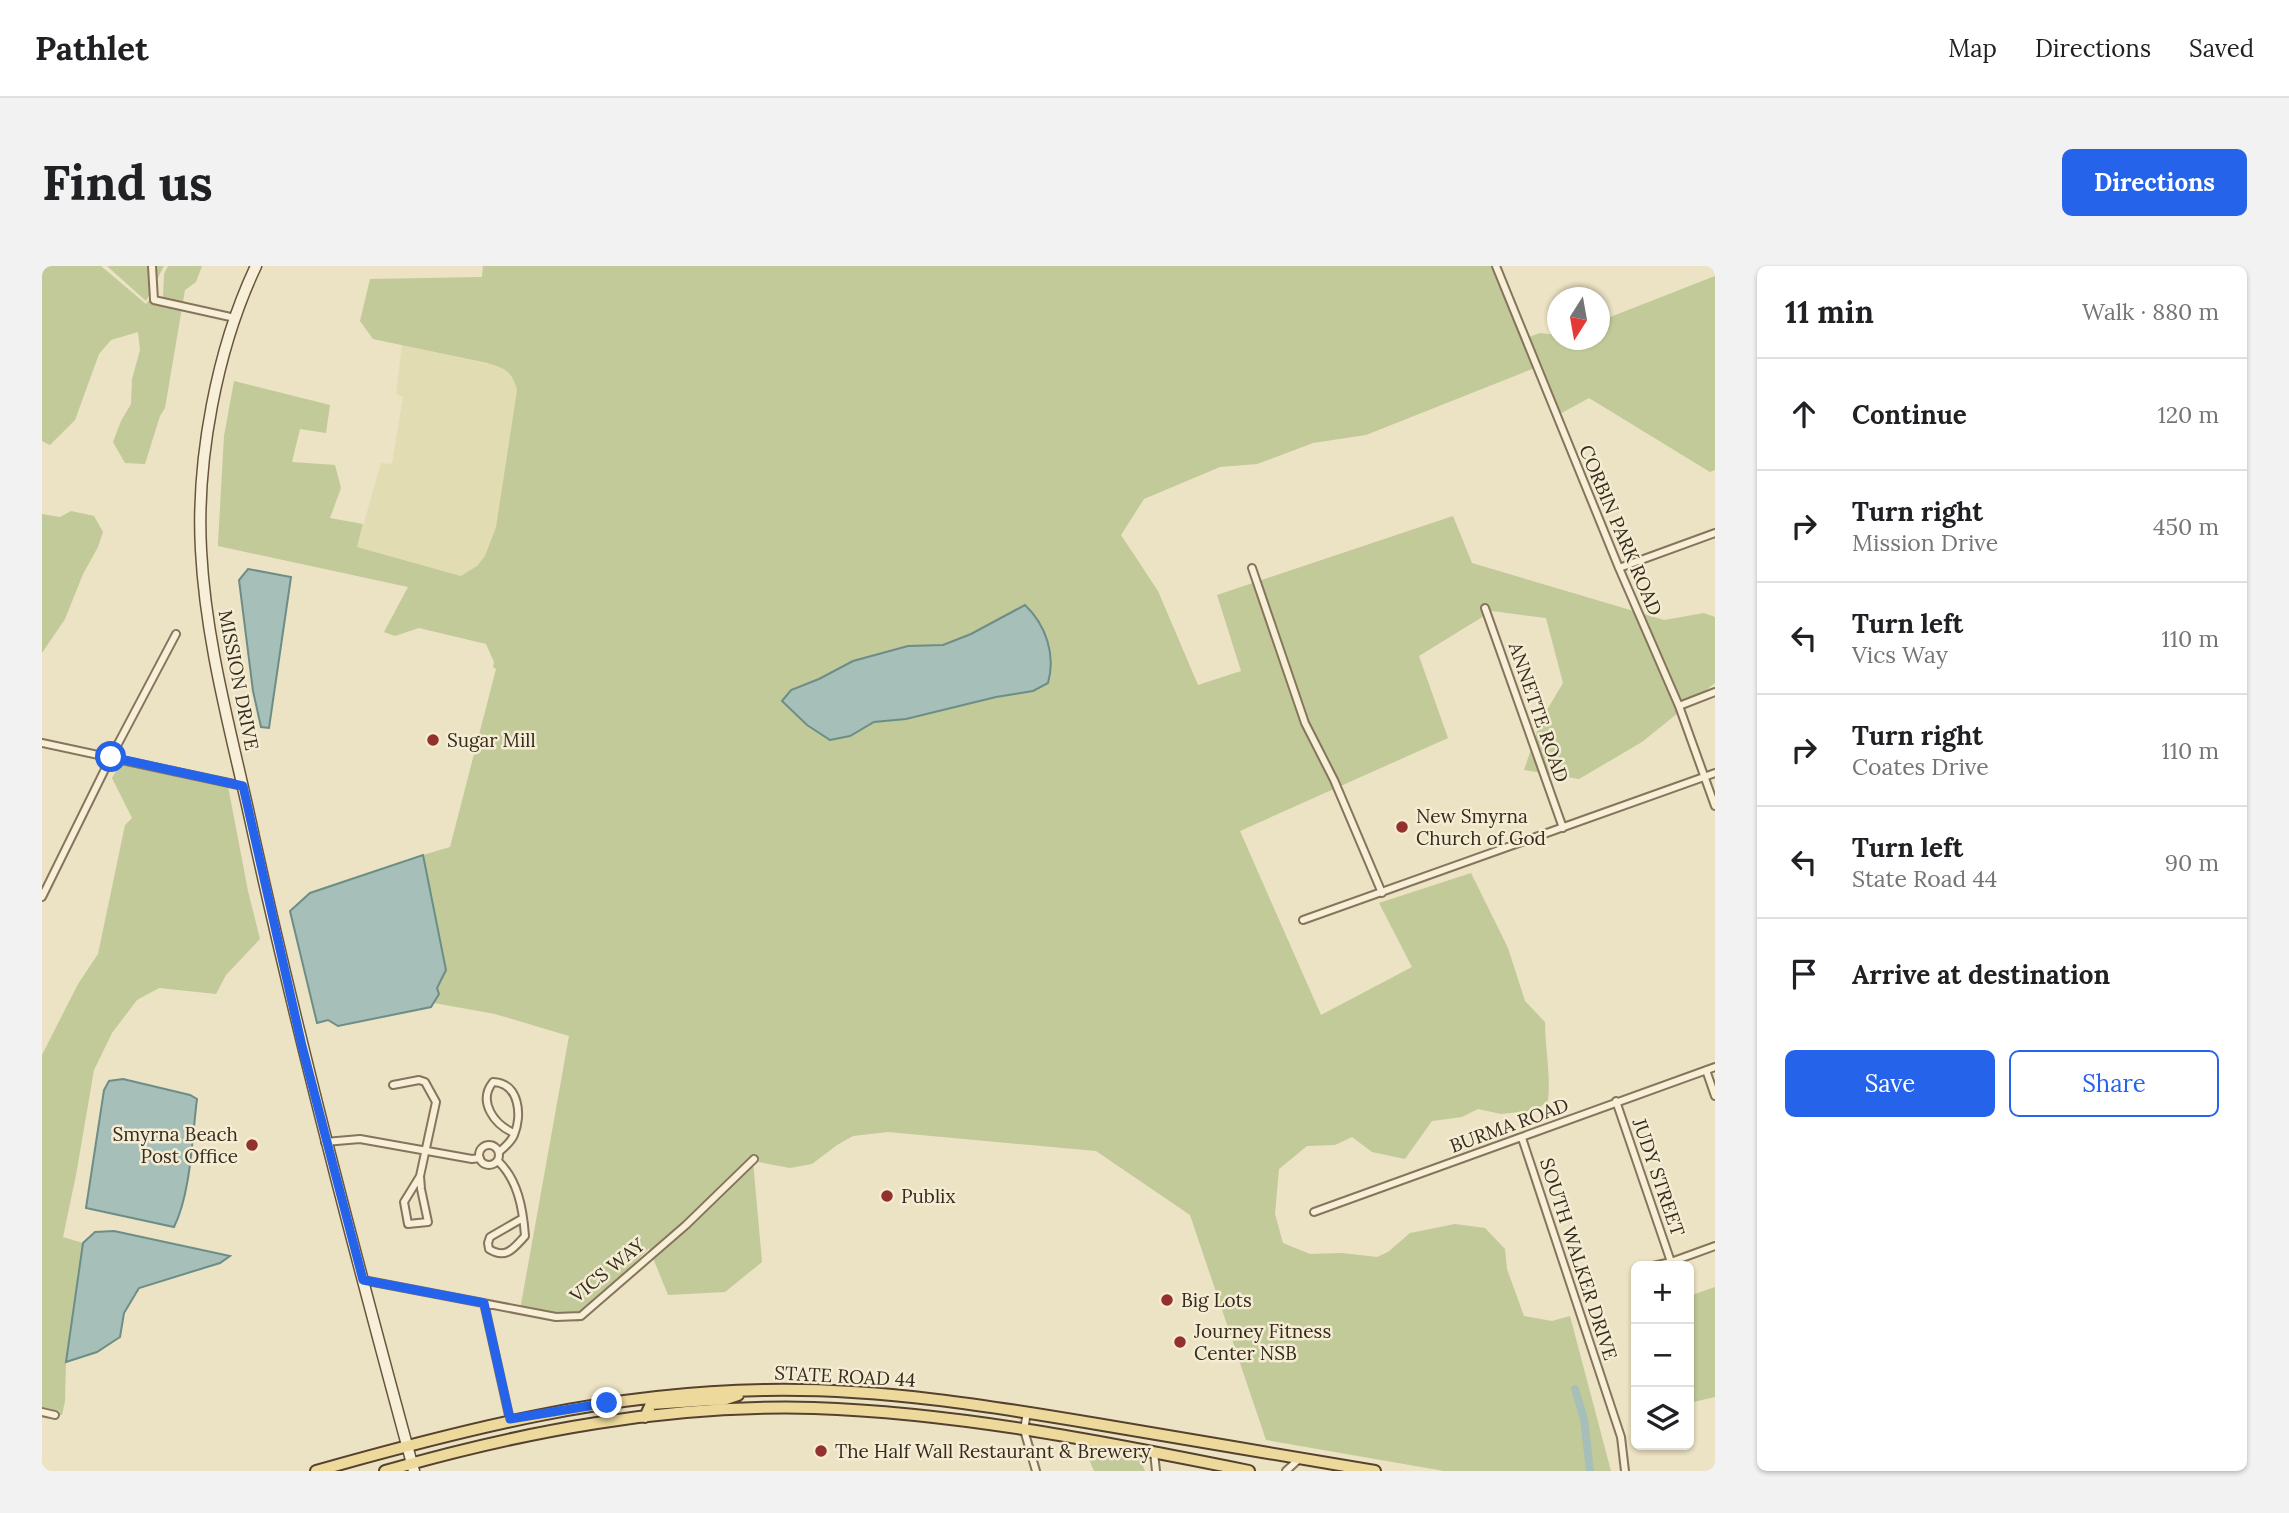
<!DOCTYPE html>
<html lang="en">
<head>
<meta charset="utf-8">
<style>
  :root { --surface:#fff; --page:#f2f2f2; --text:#202124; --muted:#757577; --line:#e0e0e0; --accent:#2563eb }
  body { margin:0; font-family:Lora,serif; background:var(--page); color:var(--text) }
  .controls { position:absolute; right:21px; bottom:21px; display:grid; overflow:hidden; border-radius:10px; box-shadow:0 2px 5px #0004 }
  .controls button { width:63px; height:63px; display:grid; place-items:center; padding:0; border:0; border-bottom:2px solid var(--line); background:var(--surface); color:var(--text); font:35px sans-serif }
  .compass { position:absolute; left:1505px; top:21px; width:63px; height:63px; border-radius:50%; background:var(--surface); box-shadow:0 2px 5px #0004; rotate:191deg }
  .stop { position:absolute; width:21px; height:21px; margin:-16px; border:5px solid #2563eb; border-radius:50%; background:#fff }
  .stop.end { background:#2563eb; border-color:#fff; box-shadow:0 2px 7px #0008 }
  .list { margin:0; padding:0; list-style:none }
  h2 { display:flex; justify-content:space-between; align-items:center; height:91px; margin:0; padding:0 28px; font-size:30px }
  h2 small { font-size:23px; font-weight:400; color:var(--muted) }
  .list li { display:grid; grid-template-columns:46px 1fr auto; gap:21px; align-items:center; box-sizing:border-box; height:112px; padding:0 28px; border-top:2px solid var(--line) }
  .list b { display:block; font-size:26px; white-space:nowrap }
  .list p { margin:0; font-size:23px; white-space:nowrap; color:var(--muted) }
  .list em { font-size:23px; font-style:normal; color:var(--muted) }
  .actions { display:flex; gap:14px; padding:21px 28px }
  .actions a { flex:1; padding:16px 0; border:2px solid var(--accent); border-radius:10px; text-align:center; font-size:24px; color:var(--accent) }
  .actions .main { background:var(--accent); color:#fff }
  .icon { flex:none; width:38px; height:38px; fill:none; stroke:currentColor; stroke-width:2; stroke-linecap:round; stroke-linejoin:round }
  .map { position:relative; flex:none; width:1673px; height:1205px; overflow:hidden; border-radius:10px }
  header { display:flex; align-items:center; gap:42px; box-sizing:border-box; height:98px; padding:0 35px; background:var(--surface); border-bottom:2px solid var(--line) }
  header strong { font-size:33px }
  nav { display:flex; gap:38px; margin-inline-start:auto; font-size:24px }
  .intro { display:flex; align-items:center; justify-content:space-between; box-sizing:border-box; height:168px; padding:0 42px }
  h1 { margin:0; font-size:49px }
  .button { padding:18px 32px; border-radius:10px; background:var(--accent); color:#fff; font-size:24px; font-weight:700 }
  main { display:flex; gap:42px; padding:0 42px }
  aside { flex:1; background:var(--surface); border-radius:10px; box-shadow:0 2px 5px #0004 }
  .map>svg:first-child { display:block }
  .farmland { fill:#e2dcb2 }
  .green { fill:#c1ca98; fill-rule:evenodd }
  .water { fill:#a6bfb9; stroke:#6d8d87; stroke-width:2 }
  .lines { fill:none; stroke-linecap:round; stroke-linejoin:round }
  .canal { stroke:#a6bfb9; stroke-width:8 }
  .street-casing { stroke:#86745b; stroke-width:10 }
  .secondary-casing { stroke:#68553e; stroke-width:13 }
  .primary-casing { stroke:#54422f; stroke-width:14 }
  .street { stroke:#f7efd7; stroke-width:6 }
  .secondary { stroke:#f7efd7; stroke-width:10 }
  .primary { stroke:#eed99d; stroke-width:10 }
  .route { stroke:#2563eb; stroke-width:9 }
  .poi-dot { fill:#93322d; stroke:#f4ecd3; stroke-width:2.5 }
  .labels { text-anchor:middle; stroke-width:5; stroke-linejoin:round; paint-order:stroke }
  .street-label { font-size:19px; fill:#372b1e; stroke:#f4ecd3 }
  .poi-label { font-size:19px; fill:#372b1e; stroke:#f4ecd3; text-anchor:start }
</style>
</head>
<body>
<header>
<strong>Pathlet</strong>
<nav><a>Map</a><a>Directions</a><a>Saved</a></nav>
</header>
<div class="intro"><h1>Find us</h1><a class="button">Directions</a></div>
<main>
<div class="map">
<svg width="1673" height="1205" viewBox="0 0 1673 1205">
  <rect width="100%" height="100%" fill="#ece2c4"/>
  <!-- farmland -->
  <path class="farmland" d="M 360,79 L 460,101 L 472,110 L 475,124 L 454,261 L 443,290 L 435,300 L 420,310 L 315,281 L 339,197 L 350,198 L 361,131 L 354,128 Z"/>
  <!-- green -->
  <path class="green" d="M 0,0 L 59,0 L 104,38 L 109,32 L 121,31 L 122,8 L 126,0 L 160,0 L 154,16 L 143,24 L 123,142 L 118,150 L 103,198 L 83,197 L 71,176 L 79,155 L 89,138 L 90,113 L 98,84 L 96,66 L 69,74 L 57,88 L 33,154 L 8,179 L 0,175 Z
    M 65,0 L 122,0 L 104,35 Z
    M 441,0 L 1457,0 L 1487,71 L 1498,67 L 1515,69 L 1516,74 L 1558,74 L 1558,55 L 1673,10 L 1673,204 L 1668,206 L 1547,132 L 1516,149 L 1498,100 L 1324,169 L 1271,177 L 1215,198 L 1178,201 L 1102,233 L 1079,269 L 1116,325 L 1156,419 L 1199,405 L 1175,329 L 1411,250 L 1430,297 L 1622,354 L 1662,347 L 1673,351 L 1673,417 L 1600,476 L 1537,513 L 1482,504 L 1499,454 L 1521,417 L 1504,352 L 1450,345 L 1377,390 L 1406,472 L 1198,565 L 1279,749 L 1370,701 L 1337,637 L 1429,607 L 1466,682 L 1483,735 L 1503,756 C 1503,782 1509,809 1506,835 L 1494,844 L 1459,848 L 1436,843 L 1420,851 L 1390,855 L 1363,893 L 1330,886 L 1310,871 L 1293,879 L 1265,880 L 1237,903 L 1233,948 L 1241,977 L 1268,988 L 1300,987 L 1335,991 L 1346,986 L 1368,967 L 1413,958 L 1443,962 L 1463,983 L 1465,1003 L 1482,1050 L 1510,1055 L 1528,1050 L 1569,1205 L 1402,1205 L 1224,1174 L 1148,949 L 1054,885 L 846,866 L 811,870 L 795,879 L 770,898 L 748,902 L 711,895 L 720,996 L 683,1026 L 626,1029 L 607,982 L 536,1056 L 478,1044 L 527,770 L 453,748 L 392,737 L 397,728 L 395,722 L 404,704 L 381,589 L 408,581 L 454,403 L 451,401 L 452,396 L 444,378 L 377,362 L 353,370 L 342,366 L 366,321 L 176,280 L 176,277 L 182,170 L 192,115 L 288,139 L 284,167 L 258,163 L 250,196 L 293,199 L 299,222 L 288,252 L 321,258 L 315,281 L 419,310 L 435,300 L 443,290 L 454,261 L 475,124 C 470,105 463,102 445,97 L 331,73 L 318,55 L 328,13 L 440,11 ZM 983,340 L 991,425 L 954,431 L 864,453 L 832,456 L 750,444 L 740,435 L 749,424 L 866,380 L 901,379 L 929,368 Z
    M 29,245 L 52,250 L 61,266 L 56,281 L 41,308 L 23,353 L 0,387 L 0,248 L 18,251 Z
    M 79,497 L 185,515 L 206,625 L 218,673 L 184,709 L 174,728 L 117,722 L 95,734 L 70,767 L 52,804 L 34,909 L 21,971 L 41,977 L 24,1096 L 23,1135 L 20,1149 L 17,1149 L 18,1145 L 0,1142 L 0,789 L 36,718 L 56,688 L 83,559 L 90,552 L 70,512 Z
    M 1673,1021 L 1673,1131 L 1647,1137 L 1647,1030 Z
    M 1032,1177 L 1096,1188 L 1103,1205 L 1052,1205 L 1046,1191 Z"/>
  <!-- water -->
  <path class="water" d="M 206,303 L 249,311 L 227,462 L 219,461 L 211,425 L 197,314 Z
    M 983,339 C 1004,359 1014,389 1006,417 L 991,425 L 954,431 L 864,453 L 832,456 L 808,470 L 788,474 L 765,459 L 740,435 L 749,424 L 777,413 L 811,395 L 866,380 L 901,379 L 929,368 Z
    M 381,589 L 404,704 L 395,722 L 397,728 L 389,741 L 296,760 L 286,754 L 275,757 L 248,645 L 268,627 Z
    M 81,813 L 148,829 L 155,833 C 150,871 149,927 132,961 L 44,942 L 62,824 L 67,815 Z
    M 72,965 L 188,990 L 178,997 L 97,1022 L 82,1047 L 78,1071 L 55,1086 L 24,1096 L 41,977 L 53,966 Z"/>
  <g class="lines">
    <!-- canal -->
    <path class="canal" d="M 1533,1123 L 1542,1153 L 1548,1205"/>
    <!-- street casing -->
    <g class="street-casing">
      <path id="street" d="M 110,0 L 112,34 L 193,52
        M 1454,0 L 1577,302 L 1637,440 L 1673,540
        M 1210,302 L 1263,457 L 1292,514 L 1340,627
        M 1577,302 L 1673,267
        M 1443,342 L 1521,562
        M 1637,440 L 1673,426
        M 0,477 L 201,520
        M 0,631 L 69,491 L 134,368
        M 1261,654 L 1673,507
        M 1664,804 L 1673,830
        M 351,819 L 377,814 L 383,816 L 394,836 L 378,910 L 379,923 L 386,956 L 366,958 L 362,936 L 378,910
        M 1574,835 L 1629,996
        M 1480,872 L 1579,1171 L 1583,1205
        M 283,876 L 318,873 L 430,893 L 438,892
        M437 889a10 10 0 1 1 20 0a10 10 0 1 1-20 0Z
        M 457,886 C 463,881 469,876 472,869 C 480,850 478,817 451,816 C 435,836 453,859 472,867
        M 456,895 C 476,914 481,943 483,970 C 472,982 464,994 447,983 L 446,977 L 448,971 L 481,952
        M 1272,946 L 1673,801
        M 1611,1000 L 1629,996 L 1673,980
        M 321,1014 L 514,1051 L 539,1050 L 644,959 L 712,893
        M 442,1037 L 468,1154
        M 0,1146 L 13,1149
        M 985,1146 L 982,1164 L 994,1205
        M 1112,1186 L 1114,1205
        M 1244,1205 L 1257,1193"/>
    </g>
    <!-- secondary casing -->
    <g class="secondary-casing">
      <path id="secondary" d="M 214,0 C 175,82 154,194 159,284 C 164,382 192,476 212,571 C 259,784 315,995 372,1205"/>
    </g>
    <!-- primary casing -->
    <g class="primary-casing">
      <path id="primary" d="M 603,1151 L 609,1138 L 684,1133 L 696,1129
        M 274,1205 C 423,1163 568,1126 724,1124 C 838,1122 949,1140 1061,1159 C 1152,1174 1242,1190 1333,1205
        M 343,1205 C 482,1165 626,1138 772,1142 C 918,1147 1063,1176 1207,1205"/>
    </g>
    <!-- street -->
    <use href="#street" class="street"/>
    <!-- secondary -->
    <use href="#secondary" class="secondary"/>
    <!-- primary -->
    <use href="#primary" class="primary"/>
  </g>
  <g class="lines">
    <!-- route -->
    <path class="route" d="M 69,491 L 201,520 L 260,780 L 321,1014 L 442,1037 L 468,1153 L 565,1137"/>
  </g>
  <!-- markers -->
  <g class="poi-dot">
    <circle cx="391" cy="474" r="7"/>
    <circle cx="1360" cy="561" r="7"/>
    <circle cx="210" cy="879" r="7"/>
    <circle cx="845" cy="930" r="7"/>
    <circle cx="1125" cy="1034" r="7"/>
    <circle cx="1138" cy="1076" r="7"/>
    <circle cx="779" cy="1185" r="7"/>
  </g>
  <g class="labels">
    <!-- street labels -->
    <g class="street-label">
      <text transform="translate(1579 264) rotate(67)" y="7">CORBIN PARK ROAD</text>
      <text transform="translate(197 414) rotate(79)" y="7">MISSION DRIVE</text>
      <text transform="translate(1497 446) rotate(71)" y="7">ANNETTE ROAD</text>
      <text transform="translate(1467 859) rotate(-20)" y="7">BURMA ROAD</text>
      <text transform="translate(1617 911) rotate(71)" y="7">JUDY STREET</text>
      <text transform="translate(1537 993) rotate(72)" y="7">SOUTH WALKER DRIVE</text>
      <text transform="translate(565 1004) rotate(-39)" y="7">VICS WAY</text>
      <text transform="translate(803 1110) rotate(3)" y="7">STATE ROAD 44</text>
    </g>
    <!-- poi labels -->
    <g class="poi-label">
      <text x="405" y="481">Sugar Mill</text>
      <text x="1374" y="557">New Smyrna<tspan x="1374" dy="22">Church of God</tspan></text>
      <text x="196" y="875" text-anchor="end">Smyrna Beach<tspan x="196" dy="22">Post Office</tspan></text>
      <text x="859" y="937">Publix</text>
      <text x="1139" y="1041">Big Lots</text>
      <text x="1152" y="1072">Journey Fitness<tspan x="1152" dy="22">Center NSB</tspan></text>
      <text x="793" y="1192">The Half Wall Restaurant &amp; Brewery</text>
    </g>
  </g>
</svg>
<div class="controls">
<button>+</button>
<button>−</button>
<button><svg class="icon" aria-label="layers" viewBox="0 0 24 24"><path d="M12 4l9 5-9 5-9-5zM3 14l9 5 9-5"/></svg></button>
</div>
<svg class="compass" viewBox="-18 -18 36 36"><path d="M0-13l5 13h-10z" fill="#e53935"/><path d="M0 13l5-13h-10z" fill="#757577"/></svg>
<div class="stop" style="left:69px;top:491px"></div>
<div class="stop end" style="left:565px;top:1137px"></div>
</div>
<aside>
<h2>11 min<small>Walk · 880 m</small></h2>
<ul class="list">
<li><svg class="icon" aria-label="ahead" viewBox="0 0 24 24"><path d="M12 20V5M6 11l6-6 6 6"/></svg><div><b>Continue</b></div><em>120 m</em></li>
<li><svg class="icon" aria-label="right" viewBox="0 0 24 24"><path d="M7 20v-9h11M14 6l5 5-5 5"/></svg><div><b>Turn right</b><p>Mission Drive</p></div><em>450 m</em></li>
<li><svg class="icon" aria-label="left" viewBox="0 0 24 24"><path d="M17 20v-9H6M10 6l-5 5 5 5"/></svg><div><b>Turn left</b><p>Vics Way</p></div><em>110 m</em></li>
<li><svg class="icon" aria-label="right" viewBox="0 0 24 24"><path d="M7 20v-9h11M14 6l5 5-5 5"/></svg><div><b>Turn right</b><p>Coates Drive</p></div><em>110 m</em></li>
<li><svg class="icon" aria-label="left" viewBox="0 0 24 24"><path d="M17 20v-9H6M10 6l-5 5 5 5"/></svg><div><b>Turn left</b><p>State Road 44</p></div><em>90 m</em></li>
<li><svg class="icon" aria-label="arrive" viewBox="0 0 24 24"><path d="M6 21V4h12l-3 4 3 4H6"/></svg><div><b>Arrive at destination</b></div></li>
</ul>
<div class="actions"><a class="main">Save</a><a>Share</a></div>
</aside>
</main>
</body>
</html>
